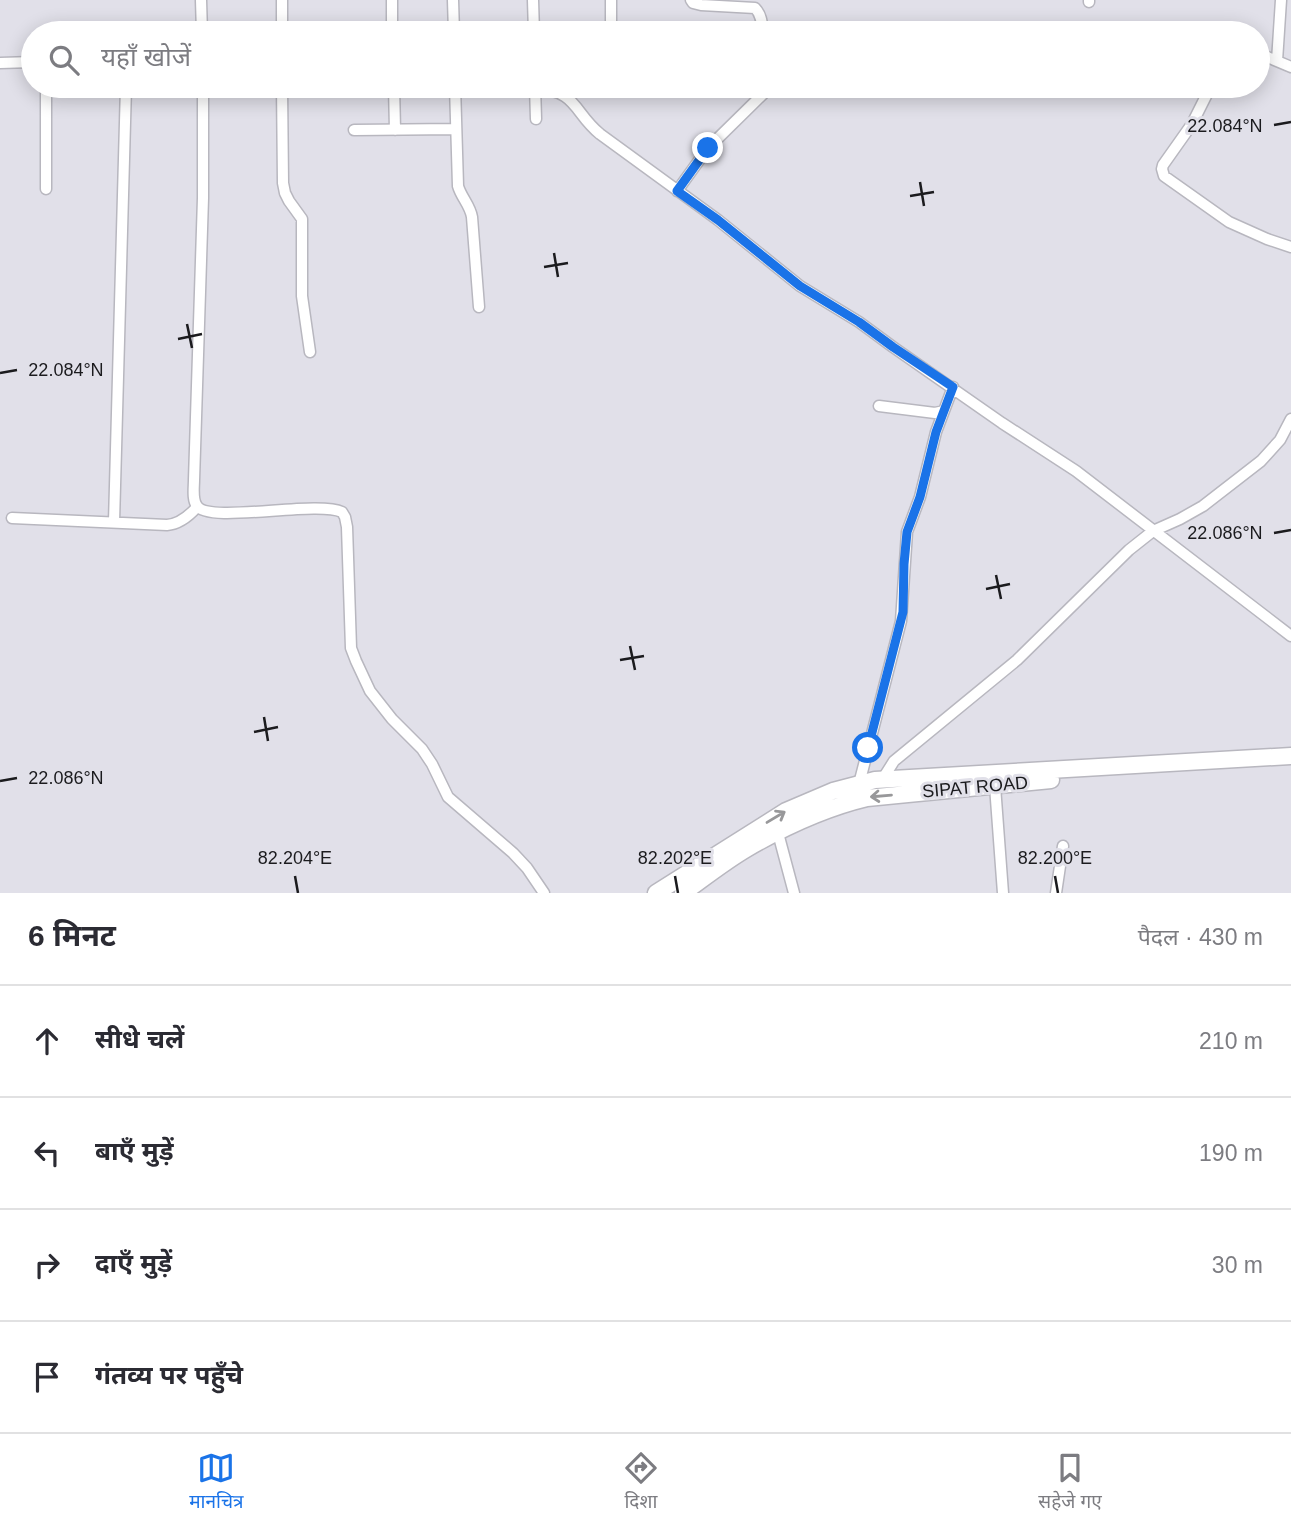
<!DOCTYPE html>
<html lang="hi">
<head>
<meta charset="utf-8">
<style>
  :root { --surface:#fff; --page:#f2f2f3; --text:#2b2b33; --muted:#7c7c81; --line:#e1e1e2; --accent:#1a73e8 }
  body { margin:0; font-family:Arial,"Noto Sans Devanagari",sans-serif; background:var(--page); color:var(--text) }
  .stop { position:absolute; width:21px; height:21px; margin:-16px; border:5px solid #1a73e8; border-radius:50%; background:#fff }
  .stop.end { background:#1a73e8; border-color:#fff; box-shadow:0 2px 7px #0008 }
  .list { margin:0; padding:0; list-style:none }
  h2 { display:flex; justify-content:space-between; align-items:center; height:91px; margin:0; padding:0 28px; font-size:30px }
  h2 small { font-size:23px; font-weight:400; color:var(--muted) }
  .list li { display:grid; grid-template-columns:46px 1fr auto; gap:21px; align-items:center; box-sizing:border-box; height:112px; padding:0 28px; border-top:2px solid var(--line) }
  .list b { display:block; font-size:26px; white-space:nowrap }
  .list em { font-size:23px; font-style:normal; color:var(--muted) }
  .icon { flex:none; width:38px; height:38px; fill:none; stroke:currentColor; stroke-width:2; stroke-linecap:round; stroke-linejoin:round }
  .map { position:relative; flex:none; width:1291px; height:893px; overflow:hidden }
  .search { position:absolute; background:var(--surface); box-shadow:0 4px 18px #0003; left:21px; right:21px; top:21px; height:77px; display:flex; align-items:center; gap:18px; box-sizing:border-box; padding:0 24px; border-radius:38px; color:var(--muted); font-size:26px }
  .sheet { height:539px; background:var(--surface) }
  nav { display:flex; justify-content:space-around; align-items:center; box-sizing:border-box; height:98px; border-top:2px solid var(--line); background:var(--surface); font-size:19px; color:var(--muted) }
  nav a { display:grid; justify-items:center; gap:4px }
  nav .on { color:var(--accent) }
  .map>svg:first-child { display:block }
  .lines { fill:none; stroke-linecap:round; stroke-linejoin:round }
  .minor-casing { stroke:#b8b7bf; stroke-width:13 }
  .trunk-casing { stroke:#b8b7bf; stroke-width:19 }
  .minor { stroke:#fff; stroke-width:10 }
  .trunk { stroke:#fff; stroke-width:16 }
  .oneway { stroke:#98989a }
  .route { stroke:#1a73e8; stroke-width:9 }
  .ticks { fill:none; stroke:#1b1b1e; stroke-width:2.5 }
  .labels { text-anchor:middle; stroke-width:6; stroke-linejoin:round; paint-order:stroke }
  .street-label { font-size:18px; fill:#1b1b1e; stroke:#e1e0e9 }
  .ticks-label { font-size:18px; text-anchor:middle; fill:#1b1b1e; stroke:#e1e0e9; stroke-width:6; stroke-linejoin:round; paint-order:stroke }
</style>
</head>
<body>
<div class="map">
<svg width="1291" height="893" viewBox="0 0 1291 893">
  <rect width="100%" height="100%" fill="#e1e0e9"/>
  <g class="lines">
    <!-- minor casing -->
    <g class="minor-casing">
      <path id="minor" d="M 201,0 L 202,33
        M 282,0 L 282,33
        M 392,0 L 392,33
        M 453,0 L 454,33
        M 533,0 L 534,33
        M 611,0 L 611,33
        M 691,0 L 693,3 L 701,5 L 755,8 C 762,15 762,25 763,33
        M 1089,0 L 1089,2
        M 1258,53 L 1291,67
        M 1277,61 L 1281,0
        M 0,63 L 33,62
        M 46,86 L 46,189
        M 203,86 L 203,198 L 194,480 C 194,487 192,500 197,506 C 209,524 317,500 342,512 L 345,517 L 347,527 L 351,648 L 356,661 L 370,691 L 392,719 L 422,749 L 432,764 L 448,797 L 513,853 L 527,868 L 544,893
        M 282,86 L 283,183 L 285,193 L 289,201 L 302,219 L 302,296 L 310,352
        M 394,86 L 395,130
        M 455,86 L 458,186 C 461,197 470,205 472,217 L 479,307
        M 535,86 L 536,119
        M 613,86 L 613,90
        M 1211,86 L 1192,124 L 1163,165 L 1162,169 L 1164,176 L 1229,222 L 1267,239 L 1291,247
        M 535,88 C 578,91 573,112 600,134 L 718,220 L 800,286 L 859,322 L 893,347 L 1002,423 L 1076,471 L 1291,636
        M 354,130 L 456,129
        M 677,191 L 708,148 L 764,93 L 767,86
        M 879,406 L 935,413 L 944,411
        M 12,518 L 167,525 C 180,524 189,516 197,507
        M 114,522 L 126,86
        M 882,780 L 894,761 L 1017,660 L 1129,550 L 1153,531 L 1180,519 L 1203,506 L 1261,461 L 1280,440 L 1291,419
        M 859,784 L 901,621 L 907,532 L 920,497 L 936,432 L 953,387
        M 995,786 L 1003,893
        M 778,833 L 794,893
        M 1056,893 L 1063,846"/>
    </g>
    <!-- trunk casing -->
    <g class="trunk-casing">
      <path id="trunk" d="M 656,893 L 786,811 L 833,791 L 875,780 L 1291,756
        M 683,893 C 704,878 724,862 746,849 C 784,827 825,808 867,798 L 1051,780"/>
    </g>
    <!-- minor -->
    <use href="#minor" class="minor"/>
    <!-- trunk -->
    <use href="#trunk" class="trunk"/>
  </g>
  <!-- one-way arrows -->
  <defs><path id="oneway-shaft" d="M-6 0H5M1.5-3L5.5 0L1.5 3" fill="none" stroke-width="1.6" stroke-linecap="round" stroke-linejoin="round" transform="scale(1.75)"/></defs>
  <g class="oneway">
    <use href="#oneway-shaft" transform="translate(881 796) rotate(175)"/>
    <use href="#oneway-shaft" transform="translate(776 817) rotate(-31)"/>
  </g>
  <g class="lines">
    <!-- route -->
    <path class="route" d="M 708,148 L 677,191 L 718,220 L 800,286 L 859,322 L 893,347 L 953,387 L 936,432 L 920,497 L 907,532 L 904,564 L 903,612 L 868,748"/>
  </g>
  <!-- ticks -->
  <path class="ticks" d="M 1274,125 L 1291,122M 920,182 L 924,206M 910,196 L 934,192M 554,253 L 558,277M 544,267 L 568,263M 187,324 L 192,348M 178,339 L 202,334M 0,373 L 17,370M 1274,533 L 1291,530M 996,575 L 1001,599M 986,589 L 1010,584M 630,646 L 635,670M 620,660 L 644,656M 264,717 L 268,741M 254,732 L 278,727M 0,781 L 17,778M 295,876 L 298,893M 675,876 L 678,893M 1055,876 L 1058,893"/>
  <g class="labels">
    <!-- street labels -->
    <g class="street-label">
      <text transform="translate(975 787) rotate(-5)" y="6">SIPAT ROAD</text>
    </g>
  </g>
  <g class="ticks-label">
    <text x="1225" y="132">22.084°N</text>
    <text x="66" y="376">22.084°N</text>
    <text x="1225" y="539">22.086°N</text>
    <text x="66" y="784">22.086°N</text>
    <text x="295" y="864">82.204°E</text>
    <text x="675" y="864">82.202°E</text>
    <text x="1055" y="864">82.200°E</text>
  </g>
</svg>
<div class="stop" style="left:868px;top:748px"></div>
<div class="stop end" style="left:708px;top:148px"></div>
<div class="search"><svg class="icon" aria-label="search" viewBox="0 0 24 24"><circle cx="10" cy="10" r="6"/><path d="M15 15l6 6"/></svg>यहाँ खोजें</div>
</div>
<section class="sheet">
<h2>6 मिनट<small>पैदल · 430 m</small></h2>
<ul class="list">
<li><svg class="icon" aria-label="ahead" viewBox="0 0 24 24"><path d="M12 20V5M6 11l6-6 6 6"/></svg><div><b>सीधे चलें</b></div><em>210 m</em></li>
<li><svg class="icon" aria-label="left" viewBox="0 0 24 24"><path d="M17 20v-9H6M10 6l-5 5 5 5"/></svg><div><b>बाएँ मुड़ें</b></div><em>190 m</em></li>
<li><svg class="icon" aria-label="right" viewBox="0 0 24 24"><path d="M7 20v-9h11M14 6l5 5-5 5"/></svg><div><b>दाएँ मुड़ें</b></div><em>30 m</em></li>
<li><svg class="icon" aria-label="arrive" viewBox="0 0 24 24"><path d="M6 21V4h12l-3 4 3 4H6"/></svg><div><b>गंतव्य पर पहुँचे</b></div></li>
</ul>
</section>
<nav>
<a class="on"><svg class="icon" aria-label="map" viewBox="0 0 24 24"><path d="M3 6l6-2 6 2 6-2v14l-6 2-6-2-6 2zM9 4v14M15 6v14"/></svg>मानचित्र</a>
<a><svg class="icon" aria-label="directions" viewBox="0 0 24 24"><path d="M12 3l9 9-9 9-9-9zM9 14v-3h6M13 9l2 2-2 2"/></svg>दिशा</a>
<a><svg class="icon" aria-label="saved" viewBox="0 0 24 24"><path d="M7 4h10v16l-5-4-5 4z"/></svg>सहेजे गए</a>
</nav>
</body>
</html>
